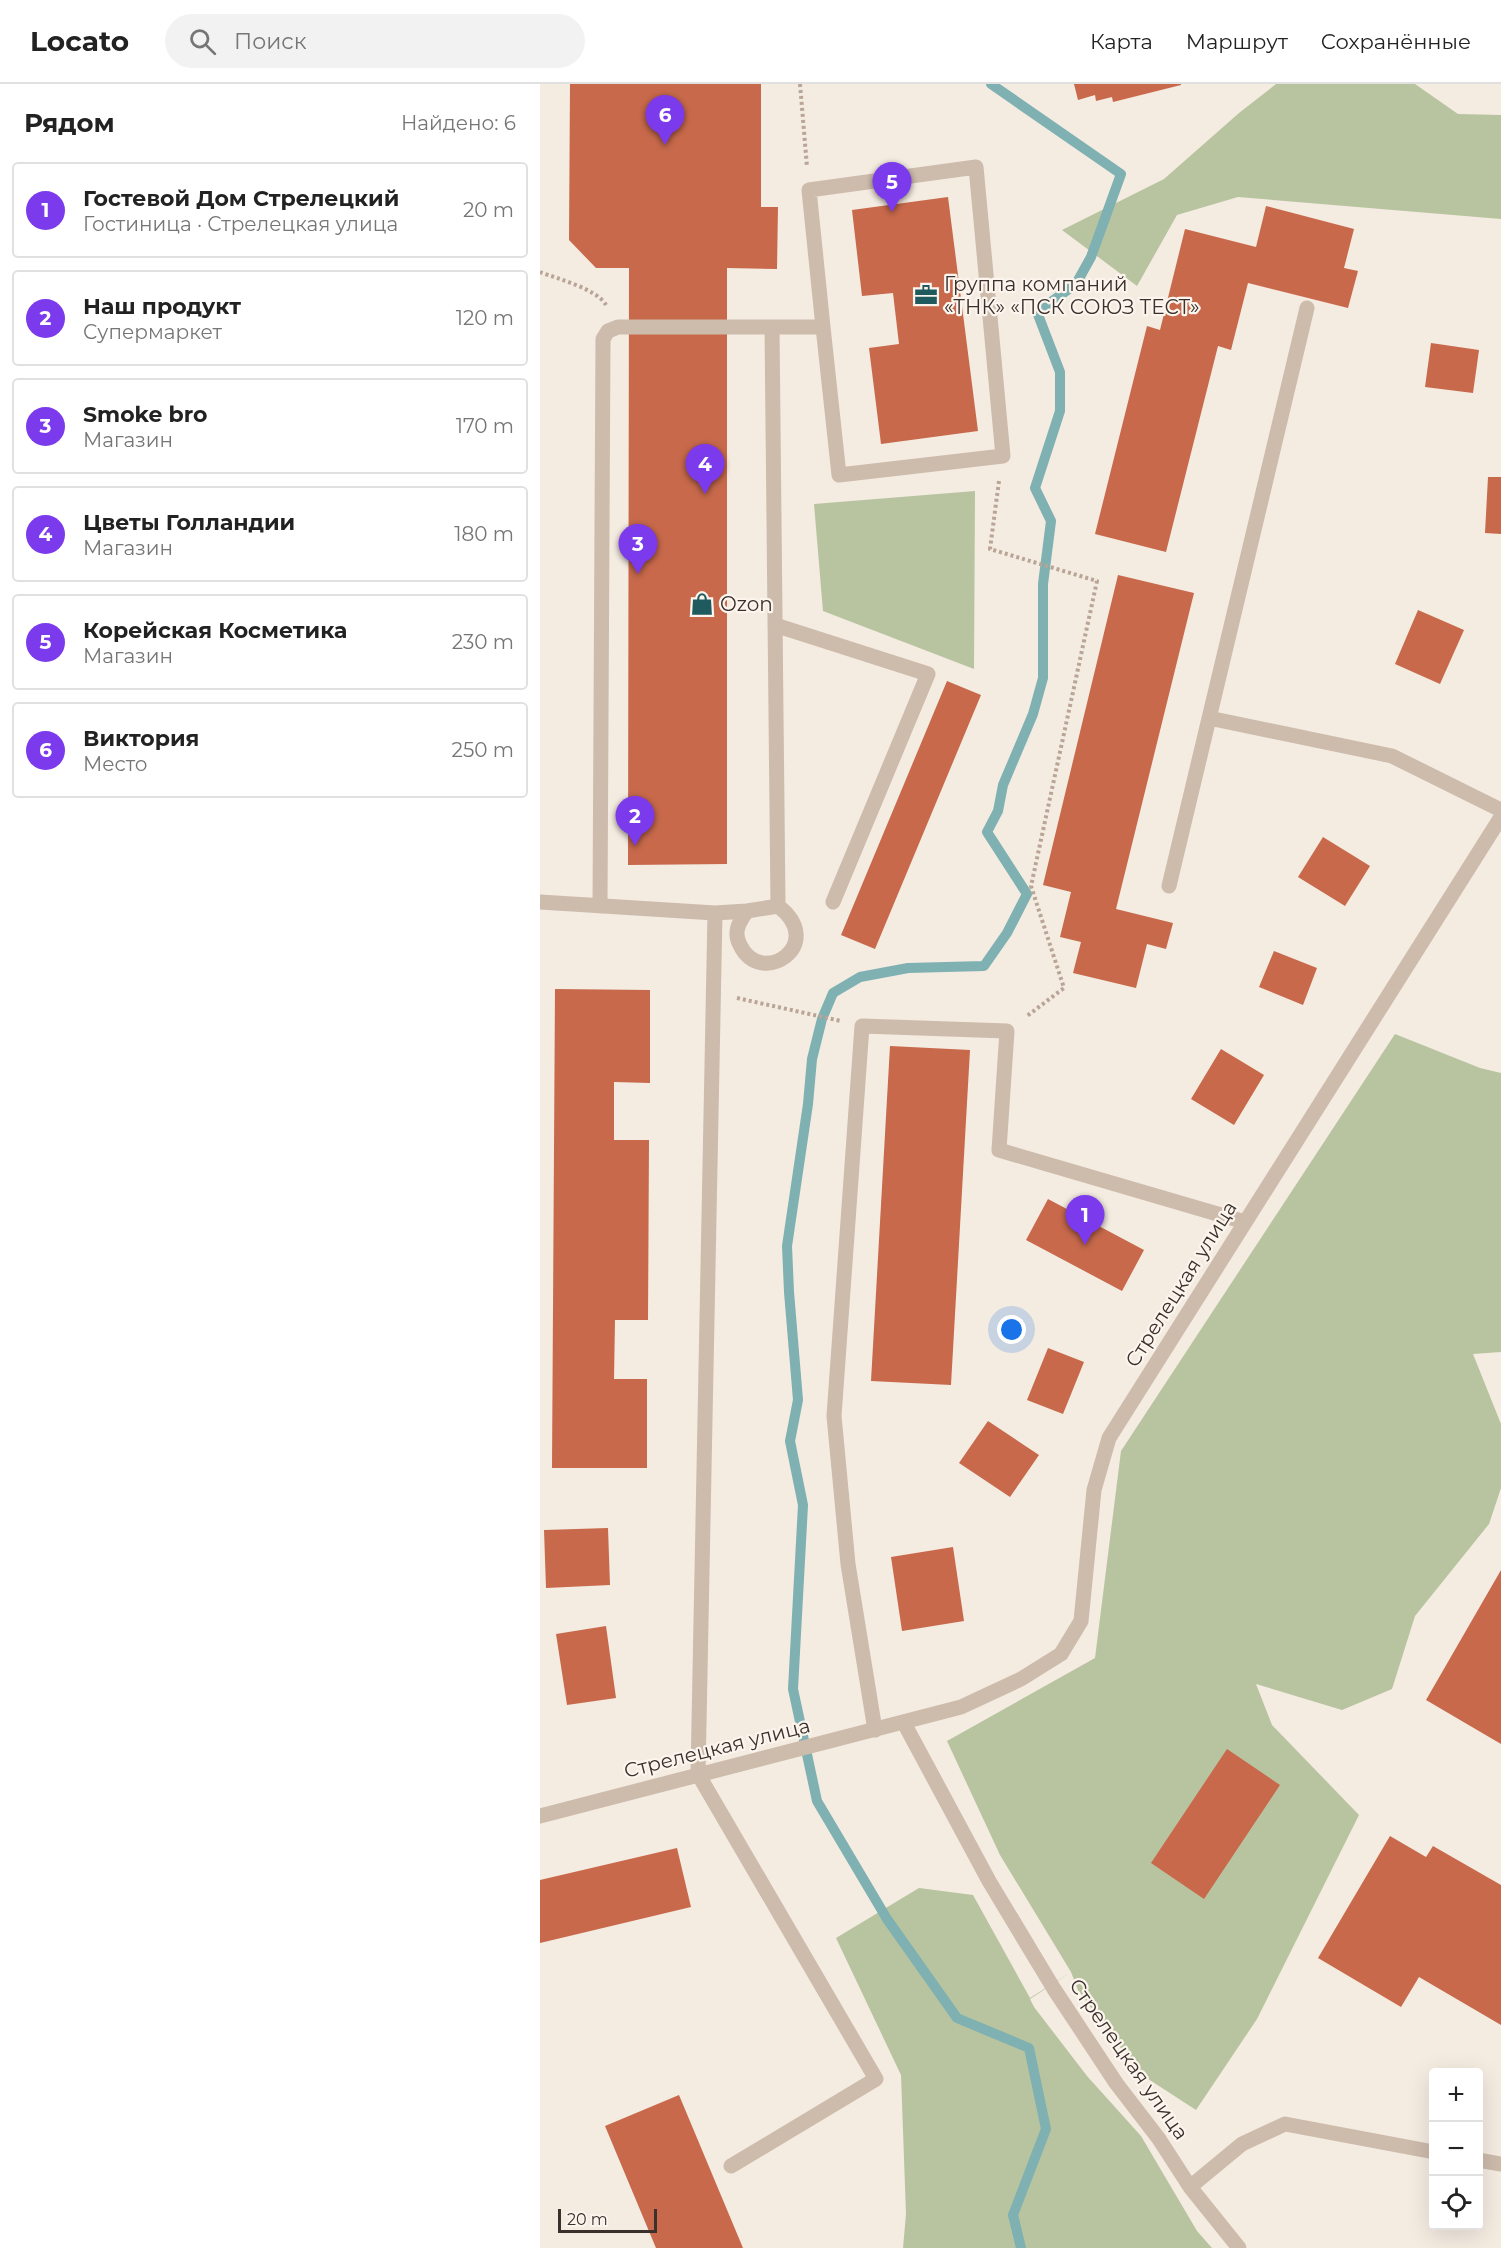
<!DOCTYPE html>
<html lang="ru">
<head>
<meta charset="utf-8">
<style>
  :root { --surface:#fff; --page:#f2f2f2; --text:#222; --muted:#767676; --line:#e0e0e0; --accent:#7c3aed }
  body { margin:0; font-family:Montserrat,sans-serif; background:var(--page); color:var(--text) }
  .controls { position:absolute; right:18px; bottom:18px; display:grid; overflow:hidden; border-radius:6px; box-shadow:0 6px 24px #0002 }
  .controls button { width:54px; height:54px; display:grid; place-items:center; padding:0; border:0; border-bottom:2px solid var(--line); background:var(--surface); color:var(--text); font:30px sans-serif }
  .scale { position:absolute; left:18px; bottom:15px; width:99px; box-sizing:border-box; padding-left:6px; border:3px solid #3b302b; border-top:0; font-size:16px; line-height:21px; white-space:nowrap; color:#3b302b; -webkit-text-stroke:4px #fbf5ee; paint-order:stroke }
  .you { position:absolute; left:472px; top:1246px; width:21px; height:21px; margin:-15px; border:4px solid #fff; border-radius:50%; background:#1a73e8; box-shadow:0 0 0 9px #1a73e833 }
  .badge { display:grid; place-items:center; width:39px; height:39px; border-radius:50%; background:var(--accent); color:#fff; font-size:20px; font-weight:700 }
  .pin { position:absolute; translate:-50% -50px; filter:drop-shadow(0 2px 3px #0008) }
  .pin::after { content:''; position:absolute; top:32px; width:21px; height:18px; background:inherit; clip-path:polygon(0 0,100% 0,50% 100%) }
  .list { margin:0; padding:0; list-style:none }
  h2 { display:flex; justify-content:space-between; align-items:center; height:78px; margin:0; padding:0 24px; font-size:26px }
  h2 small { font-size:20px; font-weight:400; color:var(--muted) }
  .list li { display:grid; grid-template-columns:39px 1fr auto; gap:18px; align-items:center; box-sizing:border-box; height:96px; margin:0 12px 12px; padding:0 12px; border:2px solid var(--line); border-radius:6px }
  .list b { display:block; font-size:22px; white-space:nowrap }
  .list p { margin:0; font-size:20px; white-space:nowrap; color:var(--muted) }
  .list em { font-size:20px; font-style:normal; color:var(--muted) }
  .icon { flex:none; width:33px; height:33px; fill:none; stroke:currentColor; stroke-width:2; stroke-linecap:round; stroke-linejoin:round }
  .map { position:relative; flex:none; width:961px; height:2164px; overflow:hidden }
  header { display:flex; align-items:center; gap:36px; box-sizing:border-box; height:84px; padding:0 30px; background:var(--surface); border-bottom:2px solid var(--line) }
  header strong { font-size:28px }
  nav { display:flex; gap:33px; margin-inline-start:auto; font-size:21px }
  .search { width:420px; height:54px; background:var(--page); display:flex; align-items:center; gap:15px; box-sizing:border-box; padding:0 21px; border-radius:33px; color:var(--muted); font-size:22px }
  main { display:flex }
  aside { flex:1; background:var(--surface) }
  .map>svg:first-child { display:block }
  .green { fill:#b8c4a0 }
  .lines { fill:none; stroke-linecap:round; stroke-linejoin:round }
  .stream { stroke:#7fb0b2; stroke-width:10 }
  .building { fill:#c8694b }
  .path { stroke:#b9a596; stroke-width:4; stroke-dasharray:3 3; stroke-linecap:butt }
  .minor { stroke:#cdbbac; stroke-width:15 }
  .labels { text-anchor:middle; stroke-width:4.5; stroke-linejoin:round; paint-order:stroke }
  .poi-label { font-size:20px; fill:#3b302b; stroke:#fbf5ee; text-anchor:start }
  .street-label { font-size:20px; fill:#3b302b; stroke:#fbf5ee }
</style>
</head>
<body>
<header>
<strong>Locato</strong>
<div class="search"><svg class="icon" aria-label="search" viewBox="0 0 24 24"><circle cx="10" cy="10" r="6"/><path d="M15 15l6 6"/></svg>Поиск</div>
<nav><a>Карта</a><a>Маршрут</a><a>Сохранённые</a></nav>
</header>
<main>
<aside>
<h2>Рядом<small>Найдено: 6</small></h2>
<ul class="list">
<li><span class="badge">1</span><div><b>Гостевой Дом Стрелецкий</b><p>Гостиница · Стрелецкая улица</p></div><em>20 m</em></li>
<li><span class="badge">2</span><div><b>Наш продукт</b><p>Супермаркет</p></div><em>120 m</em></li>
<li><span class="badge">3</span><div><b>Smoke bro</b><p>Магазин</p></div><em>170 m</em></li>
<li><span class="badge">4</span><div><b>Цветы Голландии</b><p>Магазин</p></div><em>180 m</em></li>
<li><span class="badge">5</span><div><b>Корейская Косметика</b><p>Магазин</p></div><em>230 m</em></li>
<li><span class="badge">6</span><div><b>Виктория</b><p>Место</p></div><em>250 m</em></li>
</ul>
</aside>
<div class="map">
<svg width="961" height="2164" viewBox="0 0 961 2164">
  <rect width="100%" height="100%" fill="#f4ebe1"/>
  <!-- green -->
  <path class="green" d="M 736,0 L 875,0 L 918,30 L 961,31 L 961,135 L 698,113 L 637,131 L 597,202 L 522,146 L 624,95 L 699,29 Z
    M 435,407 L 434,585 L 283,527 L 274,420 Z
    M 855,950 L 940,984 L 961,989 L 961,1268 L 933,1270 L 961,1340 L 961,1404 L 949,1440 L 875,1532 L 852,1605 L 802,1626 L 716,1600 L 732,1641 L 819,1731 L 717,1935 L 656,2026 L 599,1989 L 538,1906 L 531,1888 L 490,1915 L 494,1923 L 547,1992 L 601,2052 L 657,2147 L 672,2164 L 363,2164 L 366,2130 L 361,1991 L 296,1854 L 379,1804 L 433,1811 L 490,1914 L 531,1888 L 460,1771 L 407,1657 L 555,1574 L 581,1367 Z"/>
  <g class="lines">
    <!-- stream -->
    <path class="stream" d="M 451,0 L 581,90 L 551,173 L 536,200 L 497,228 L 520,288 L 520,327 L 495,404 L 511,437 L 503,500 L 503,594 L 493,630 L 463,701 L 458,727 L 447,748 L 487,810 L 467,849 L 444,882 L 368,884 L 320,893 L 293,909 L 282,935 L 272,975 L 268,1020 L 247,1162 L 249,1208 L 258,1316 L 250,1357 L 263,1421 L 253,1605 L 277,1717 L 347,1835 L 417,1934 L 489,1964 L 506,2045 L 473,2131 L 481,2164"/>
  </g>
  <!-- building -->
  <path class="building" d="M 30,0 L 221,0 L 221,123 L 238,123 L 237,185 L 187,184 L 187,780 L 88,781 L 89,184 L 56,184 L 29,156 Z
    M 534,0 L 641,0 L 641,1 L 573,18 L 572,13 L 556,17 L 555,11 L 538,16 Z
    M 408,113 L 438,347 L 341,360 L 329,264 L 359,260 L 353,209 L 322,212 L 312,126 Z
    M 726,122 L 814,145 L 804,184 L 818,187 L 808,224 L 708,199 L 691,266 L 678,262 L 626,468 L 555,450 L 607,242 L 620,246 L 645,145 L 716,163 Z
    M 891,259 L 939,266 L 933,309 L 885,303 Z
    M 948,393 L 961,393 L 961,450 L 945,449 Z
    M 578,491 L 654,509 L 576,825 L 633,839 L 626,865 L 607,860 L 596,904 L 533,889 L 541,858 L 520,853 L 531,808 L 503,801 Z
    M 878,526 L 924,546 L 900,600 L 855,580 Z
    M 407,597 L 441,611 L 335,865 L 301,851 Z
    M 783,753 L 830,782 L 805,822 L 758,793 Z
    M 734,867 L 777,884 L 763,921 L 719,903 Z
    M 15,905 L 110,906 L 110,999 L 74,998 L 74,1056 L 109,1056 L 108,1236 L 75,1236 L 74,1295 L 107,1295 L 107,1384 L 12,1384 Z
    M 350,962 L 430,966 L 411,1301 L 331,1297 Z
    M 681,965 L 724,991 L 694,1041 L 651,1015 Z
    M 508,1115 L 604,1166 L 582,1207 L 486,1156 Z
    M 508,1264 L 544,1278 L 523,1330 L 487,1316 Z
    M 448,1337 L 499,1371 L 470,1413 L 419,1379 Z
    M 68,1444 L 70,1501 L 6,1504 L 4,1446 Z
    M 413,1463 L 424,1537 L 362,1547 L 351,1473 Z
    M 961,1486 L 961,1660 L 886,1616 Z
    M 66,1542 L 76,1614 L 27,1621 L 16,1550 Z
    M 687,1665 L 740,1701 L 664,1815 L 611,1779 Z
    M 850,1752 L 886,1773 L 893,1762 L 961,1801 L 961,1941 L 879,1893 L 861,1923 L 778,1874 Z
    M 137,1764 L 151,1823 L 0,1859 L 0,1796 Z
    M 139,2011 L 203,2164 L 116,2164 L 65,2042 Z"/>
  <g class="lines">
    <!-- path -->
    <path class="path" d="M 260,0 L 267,83
      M 0,188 C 18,195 57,205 66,221
      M 459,397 L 450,465 L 557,497 L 491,802 L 524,904 L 487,932
      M 197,914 L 301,937"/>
    <!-- minor -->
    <path class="minor" d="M 232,243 L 283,243 L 269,106 L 436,83 L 463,372 L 299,391 L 283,243
      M 235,541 L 388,590 L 293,818
      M 669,634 L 852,672 L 961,726
      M 629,802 L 767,224
      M 0,818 L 175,829 L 207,827 L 238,822 L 232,243 L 78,243 L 68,247 L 63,255 L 60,822
      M 207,827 C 199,838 193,848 200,861 C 221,905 288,860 238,822
      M 175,829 L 158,1690 L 336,1995 L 191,2082
      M 364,1639 L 449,1797 L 514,1905 L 576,1999 L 619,2055 L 650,2103 L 699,2164
      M 335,1646 L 308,1480 L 294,1332 L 322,942 L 467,947 L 459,1066 L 705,1138
      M 0,1732 L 421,1623 L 481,1595 L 521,1570 L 541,1537 L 554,1406 L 569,1354 L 961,733
      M 938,2076 L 961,2080
      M 650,2103 L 702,2060 L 745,2040 L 894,2068"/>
  </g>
  <!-- icons -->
  <defs>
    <g id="office-bare" transform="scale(1.8)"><path d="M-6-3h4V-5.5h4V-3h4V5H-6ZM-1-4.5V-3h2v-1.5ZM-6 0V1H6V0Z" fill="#1f5a5e" stroke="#fbf5ee" stroke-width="2.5" paint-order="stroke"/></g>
    <g id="shop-bare" transform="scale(1.8)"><path d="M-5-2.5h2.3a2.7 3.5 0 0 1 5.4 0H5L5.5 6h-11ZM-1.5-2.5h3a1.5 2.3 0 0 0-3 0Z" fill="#1f5a5e" stroke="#fbf5ee" stroke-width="2.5" paint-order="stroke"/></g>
  </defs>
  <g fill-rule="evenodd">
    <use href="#office-bare" x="386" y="211"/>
    <use href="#shop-bare" x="162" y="520"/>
  </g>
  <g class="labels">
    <!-- poi labels -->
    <g class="poi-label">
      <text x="404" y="207">Группа компаний<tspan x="404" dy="23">«ТНК» «ПСК СОЮЗ ТЕСТ»</tspan></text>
      <text x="180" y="527">Ozon</text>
    </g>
    <!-- street labels -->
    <g class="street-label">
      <text transform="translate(641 1200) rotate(-58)" y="7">Стрелецкая улица</text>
      <text transform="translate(177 1664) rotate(-14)" y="7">Стрелецкая улица</text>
      <text transform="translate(589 1975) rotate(55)" y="7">Стрелецкая улица</text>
    </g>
  </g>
</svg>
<div class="controls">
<button>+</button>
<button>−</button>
<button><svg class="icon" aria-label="locate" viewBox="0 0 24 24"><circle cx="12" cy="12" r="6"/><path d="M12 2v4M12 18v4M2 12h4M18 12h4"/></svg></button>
</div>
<div class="scale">20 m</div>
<div class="you"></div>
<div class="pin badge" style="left:545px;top:1161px">1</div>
<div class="pin badge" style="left:95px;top:762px">2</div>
<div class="pin badge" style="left:98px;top:490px">3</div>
<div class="pin badge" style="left:165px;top:410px">4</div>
<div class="pin badge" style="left:352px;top:128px">5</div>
<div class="pin badge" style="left:125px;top:61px">6</div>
</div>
</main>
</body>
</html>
